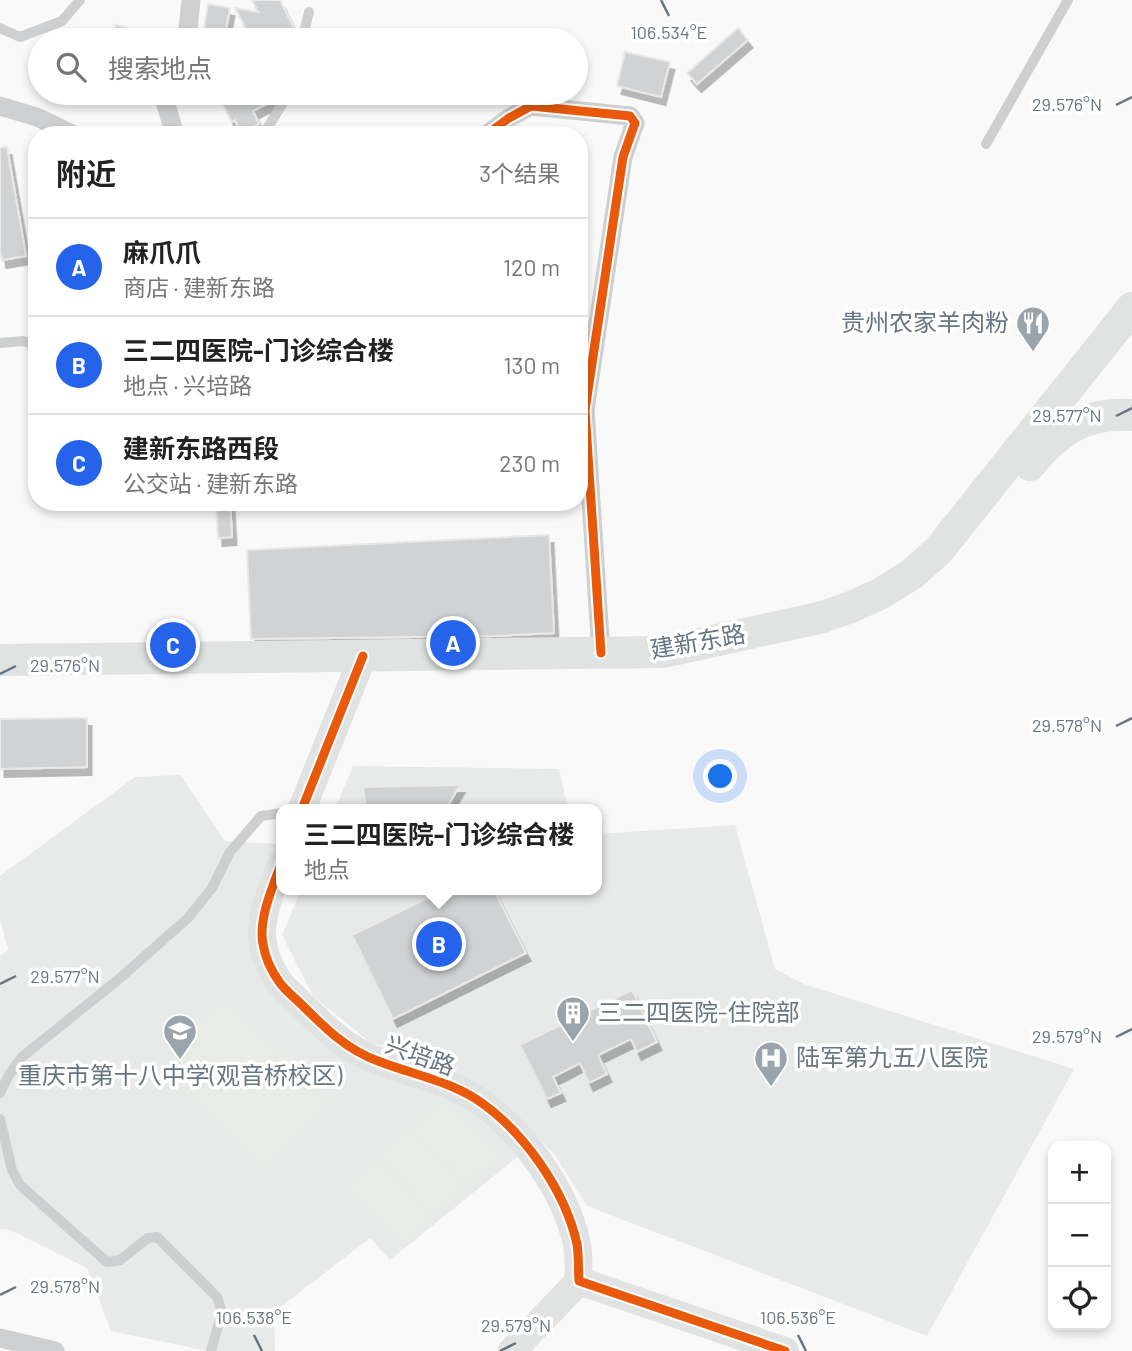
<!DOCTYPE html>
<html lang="zh">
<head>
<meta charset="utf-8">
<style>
  :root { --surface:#fff; --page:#f6f6f6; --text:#222; --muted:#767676; --line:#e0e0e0; --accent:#2563eb }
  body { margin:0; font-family:Barlow,"Noto Sans SC",sans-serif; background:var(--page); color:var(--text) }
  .controls { position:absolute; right:21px; bottom:21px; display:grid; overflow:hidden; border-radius:14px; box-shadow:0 4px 10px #0003 }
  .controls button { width:63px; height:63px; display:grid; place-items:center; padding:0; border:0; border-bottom:2px solid var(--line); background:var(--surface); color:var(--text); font:35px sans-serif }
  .you { position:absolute; left:721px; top:777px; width:24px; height:24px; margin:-18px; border:5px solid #fff; border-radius:50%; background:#1a73e8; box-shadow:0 0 0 10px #1a73e833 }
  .badge { display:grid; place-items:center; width:46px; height:46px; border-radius:50%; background:var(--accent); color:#fff; font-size:23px; font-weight:700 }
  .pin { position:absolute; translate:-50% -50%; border:4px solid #fff; box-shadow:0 2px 7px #0006 }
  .popup { position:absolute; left:276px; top:804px; width:326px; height:91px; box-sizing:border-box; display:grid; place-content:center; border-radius:14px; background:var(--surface); filter:drop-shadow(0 2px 5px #0005); font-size:23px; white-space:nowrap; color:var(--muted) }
  .popup b { font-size:26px; color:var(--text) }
  .popup::after { content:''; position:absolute; left:50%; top:100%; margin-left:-14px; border:14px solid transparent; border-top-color:var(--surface) }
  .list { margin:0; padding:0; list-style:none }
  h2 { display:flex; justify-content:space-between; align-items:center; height:91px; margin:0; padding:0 28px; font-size:30px }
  h2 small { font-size:23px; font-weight:400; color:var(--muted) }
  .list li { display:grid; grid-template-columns:46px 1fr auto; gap:21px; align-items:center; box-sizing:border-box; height:98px; padding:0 28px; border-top:2px solid var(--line) }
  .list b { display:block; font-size:26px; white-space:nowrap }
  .list p { margin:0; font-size:23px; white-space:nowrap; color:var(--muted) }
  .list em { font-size:23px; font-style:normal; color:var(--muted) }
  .icon { flex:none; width:38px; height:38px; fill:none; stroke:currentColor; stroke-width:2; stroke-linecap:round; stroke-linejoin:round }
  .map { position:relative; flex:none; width:1132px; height:1351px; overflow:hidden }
  .search { position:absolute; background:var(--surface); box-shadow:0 4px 10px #0003; left:28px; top:28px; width:560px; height:77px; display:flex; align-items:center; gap:18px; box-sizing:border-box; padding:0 24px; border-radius:38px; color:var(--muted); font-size:26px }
  .panel { position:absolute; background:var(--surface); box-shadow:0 4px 10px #0003; left:28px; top:126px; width:560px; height:385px; border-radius:28px }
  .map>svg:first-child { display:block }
  .built { fill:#e8e9e9 }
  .green { fill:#e8ebe6 }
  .building { fill:#d0d2d3; stroke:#e8e8e8; stroke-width:2; filter:url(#shadow) }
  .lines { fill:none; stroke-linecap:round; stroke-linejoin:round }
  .lane { stroke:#cecfd0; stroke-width:10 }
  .street { stroke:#cecfd0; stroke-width:19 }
  .secondary { stroke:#e1e2e2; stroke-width:28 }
  .primary { stroke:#e1e2e2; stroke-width:32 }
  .cycleway-casing { stroke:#fff; stroke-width:13 }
  .cycleway { stroke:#e8590c; stroke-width:9 }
  .ticks { fill:none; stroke:#657683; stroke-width:2.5 }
  .labels { text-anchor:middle; stroke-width:7; stroke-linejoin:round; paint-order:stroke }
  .poi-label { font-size:24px; fill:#657683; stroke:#fff; text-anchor:start }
  .street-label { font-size:24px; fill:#657683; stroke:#fff }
  .ticks-label { font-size:18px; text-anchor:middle; fill:#657683; stroke:#fff; stroke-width:7; stroke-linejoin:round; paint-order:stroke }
</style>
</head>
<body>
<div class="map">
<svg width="1132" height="1351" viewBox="0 0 1132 1351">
  <defs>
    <filter id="shadow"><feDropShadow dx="4.5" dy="8" stdDeviation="0" flood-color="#0004"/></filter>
  </defs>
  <rect width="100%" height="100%" fill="#f9f9f9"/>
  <!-- built -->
  <path class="built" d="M 353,766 L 559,769 L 568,809 L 335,809 Z
    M 180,775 L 225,841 L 280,844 L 263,891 L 273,989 L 470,1106 L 521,1154 L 390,1260 L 370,1238 L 274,1312 L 275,1351 L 208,1351 L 111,1331 L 87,1268 L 10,1230 L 0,1229 L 0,956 L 8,950 L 0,919 L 0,876 L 135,777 Z
    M 735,825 L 775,969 L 804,984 L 1074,1069 L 927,1336 L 587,1206 L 554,1154 L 508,1107 L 427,1057 L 371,1043 L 313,996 L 282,935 L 301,890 L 596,890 L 597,834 Z"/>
  <!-- green -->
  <path class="green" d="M 225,1001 L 329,1101 L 265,1168 L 160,1069 Z
    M 443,1098 L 498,1155 L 467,1184 L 412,1128 Z
    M 411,1129 L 466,1185 L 435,1215 L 380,1158 Z
    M 380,1160 L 434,1216 L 403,1246 L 349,1189 Z"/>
  <!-- building -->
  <path class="building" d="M 252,0 L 280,0 L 296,32 L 295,38 L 290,40 L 252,40 L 235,8 L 258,12 Z
    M 208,4 L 230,8 L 224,40 L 202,40 Z
    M 116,25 L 157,36 L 157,40 L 111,40 Z
    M 738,28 L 748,40 L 697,84 L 687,73 Z
    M 625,52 L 670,62 L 661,97 L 617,86 Z
    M 242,93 L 280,93 L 276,99 L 253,111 L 259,124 L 241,133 L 235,120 L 232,122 L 222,103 Z
    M 7,147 L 26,256 L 2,260 L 0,250 L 0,148 Z
    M 216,502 L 230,502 L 232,537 L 218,538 Z
    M 549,535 L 554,633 L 494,636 L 251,639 L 247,550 Z
    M 87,718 L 87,767 L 0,769 L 0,719 Z
    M 460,785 L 446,809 L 366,809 L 363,787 Z
    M 444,890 L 494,890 L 526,953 L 393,1019 L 352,935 Z
    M 632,990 L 657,1042 L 637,1052 L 631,1039 L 598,1055 L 607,1074 L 589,1083 L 580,1063 L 553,1077 L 561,1093 L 547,1099 L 520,1045 Z"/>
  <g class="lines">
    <!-- lane -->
    <path class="lane" d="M 0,28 L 20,37 L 62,21 L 80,0
      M 302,40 L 309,12
      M 263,135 L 289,93
      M 986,144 L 1068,0
      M 0,343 L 23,341 L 37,345
      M 0,1093 L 9,1075 L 22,1057 L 119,979 L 188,918 L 212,888 L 230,852 L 261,816 L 282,813
      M 0,1119 L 12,1170 L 20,1185 L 107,1262 L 120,1260 L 148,1238 L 157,1237 L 217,1297 L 222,1312 L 211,1351"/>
    <!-- street -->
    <path class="street" d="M 187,40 L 191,0
      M 169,93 L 165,101 L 175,135
      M 0,106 L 37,117 L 74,135
      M 486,135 L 509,118 L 531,106 L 630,116 L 635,123 L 623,157 L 585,410 L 601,653
      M 0,1338 L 55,1351"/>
    <!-- secondary -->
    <path class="secondary" d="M 302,809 L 363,656
      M 282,862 C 273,885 258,920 263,944 C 265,957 272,972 280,983 C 286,991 295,998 302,1005 C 325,1028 347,1050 378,1061 C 411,1074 446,1080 476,1099 C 523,1130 565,1190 577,1244 C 579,1256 578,1269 579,1281 L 785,1351
      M 512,1351 L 579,1281"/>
    <!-- primary -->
    <path class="primary" d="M 1030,465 C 1057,430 1087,412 1132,415
      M 0,660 L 663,652 L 823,617 L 851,607 L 880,594 L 912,574 L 938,551 L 1132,308"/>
    <!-- cycleway casing -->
    <g class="cycleway-casing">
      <path id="cycleway" d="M 486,135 L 509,118 L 531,106 L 630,116 L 635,123 L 623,157 L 585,410 L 601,653
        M 302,809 L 363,656
        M 282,862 C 273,885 258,920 263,944 C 265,957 272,972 280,983 C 286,991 295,998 302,1005 C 325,1028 347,1050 378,1061 C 411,1074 446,1080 476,1099 C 523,1130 565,1190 577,1244 C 579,1256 578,1269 579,1281 L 785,1351"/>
    </g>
    <!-- cycleway -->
    <use href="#cycleway" class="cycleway"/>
  </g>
  <!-- ticks -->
  <path class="ticks" d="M 661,0 L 669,16M 1116,105 L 1132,97M 1116,416 L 1132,408M 0,674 L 16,666M 1116,726 L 1132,718M 0,984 L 16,976M 1116,1037 L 1132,1029M 0,1295 L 16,1287M 254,1335 L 262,1351M 798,1335 L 806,1351M 500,1351 L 516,1343"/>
  <!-- icons -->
  <defs>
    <g id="restaurant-pin" transform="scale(1.75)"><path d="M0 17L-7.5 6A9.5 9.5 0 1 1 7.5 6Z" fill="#99a4ac" stroke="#fff"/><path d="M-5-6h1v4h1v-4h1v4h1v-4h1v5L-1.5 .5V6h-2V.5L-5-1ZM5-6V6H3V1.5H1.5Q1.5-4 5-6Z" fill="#fff"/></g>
    <g id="building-pin" transform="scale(1.75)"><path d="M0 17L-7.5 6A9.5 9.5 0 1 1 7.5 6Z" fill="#99a4ac" stroke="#fff"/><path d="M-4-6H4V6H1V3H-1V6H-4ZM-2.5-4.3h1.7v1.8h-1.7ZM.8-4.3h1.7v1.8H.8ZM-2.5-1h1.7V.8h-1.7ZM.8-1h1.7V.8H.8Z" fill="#fff"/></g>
    <g id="school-pin" transform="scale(1.75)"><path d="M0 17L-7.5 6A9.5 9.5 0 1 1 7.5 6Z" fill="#99a4ac" stroke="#fff"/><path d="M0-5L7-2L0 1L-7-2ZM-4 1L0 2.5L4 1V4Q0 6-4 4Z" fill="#fff"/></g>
    <g id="hospital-pin" transform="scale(1.75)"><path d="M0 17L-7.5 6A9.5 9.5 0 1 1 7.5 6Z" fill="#99a4ac" stroke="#fff"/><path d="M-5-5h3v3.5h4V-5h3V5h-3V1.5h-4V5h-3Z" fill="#fff"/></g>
  </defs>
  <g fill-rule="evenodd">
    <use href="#restaurant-pin" x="1033" y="323"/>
    <use href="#building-pin" x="573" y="1013"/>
    <use href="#school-pin" x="180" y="1031"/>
    <use href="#hospital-pin" x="771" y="1058"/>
  </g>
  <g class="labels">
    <!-- poi labels -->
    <g class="poi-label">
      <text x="1009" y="331" text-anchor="end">贵州农家羊肉粉</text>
      <text x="598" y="1021">三二四医院-住院部</text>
      <text x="796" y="1066">陆军第九五八医院</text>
      <text x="180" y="1084" text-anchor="middle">重庆市第十八中学(观音桥校区)</text>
    </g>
    <!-- street labels -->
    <g class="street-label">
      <text transform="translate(698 642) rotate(-10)" y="8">建新东路</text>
      <text transform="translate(420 1056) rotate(20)" y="8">兴培路</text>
    </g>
  </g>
  <g class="ticks-label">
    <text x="669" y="39">106.534°E</text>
    <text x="1067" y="111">29.576°N</text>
    <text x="1067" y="422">29.577°N</text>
    <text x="65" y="672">29.576°N</text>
    <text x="1067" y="732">29.578°N</text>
    <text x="65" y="983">29.577°N</text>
    <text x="1067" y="1043">29.579°N</text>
    <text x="65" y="1293">29.578°N</text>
    <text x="254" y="1324">106.538°E</text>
    <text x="798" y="1324">106.536°E</text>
    <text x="516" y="1332">29.579°N</text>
  </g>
</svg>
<div class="controls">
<button>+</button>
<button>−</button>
<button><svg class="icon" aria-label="locate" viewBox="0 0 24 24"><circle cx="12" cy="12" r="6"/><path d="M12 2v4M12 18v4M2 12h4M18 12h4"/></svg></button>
</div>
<div class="you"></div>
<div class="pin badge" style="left:453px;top:643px">A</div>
<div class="pin badge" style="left:439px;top:944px">B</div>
<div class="popup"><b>三二四医院-门诊综合楼</b>地点</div>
<div class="pin badge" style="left:173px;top:645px">C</div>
<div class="search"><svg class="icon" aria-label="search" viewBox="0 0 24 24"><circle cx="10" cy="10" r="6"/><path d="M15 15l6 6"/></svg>搜索地点</div>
<section class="panel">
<h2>附近<small>3个结果</small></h2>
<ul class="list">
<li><span class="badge">A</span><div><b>麻爪爪</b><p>商店 · 建新东路</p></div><em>120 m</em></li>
<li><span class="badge">B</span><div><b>三二四医院-门诊综合楼</b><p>地点 · 兴培路</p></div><em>130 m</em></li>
<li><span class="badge">C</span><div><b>建新东路西段</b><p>公交站 · 建新东路</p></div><em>230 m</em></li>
</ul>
</section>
</div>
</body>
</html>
